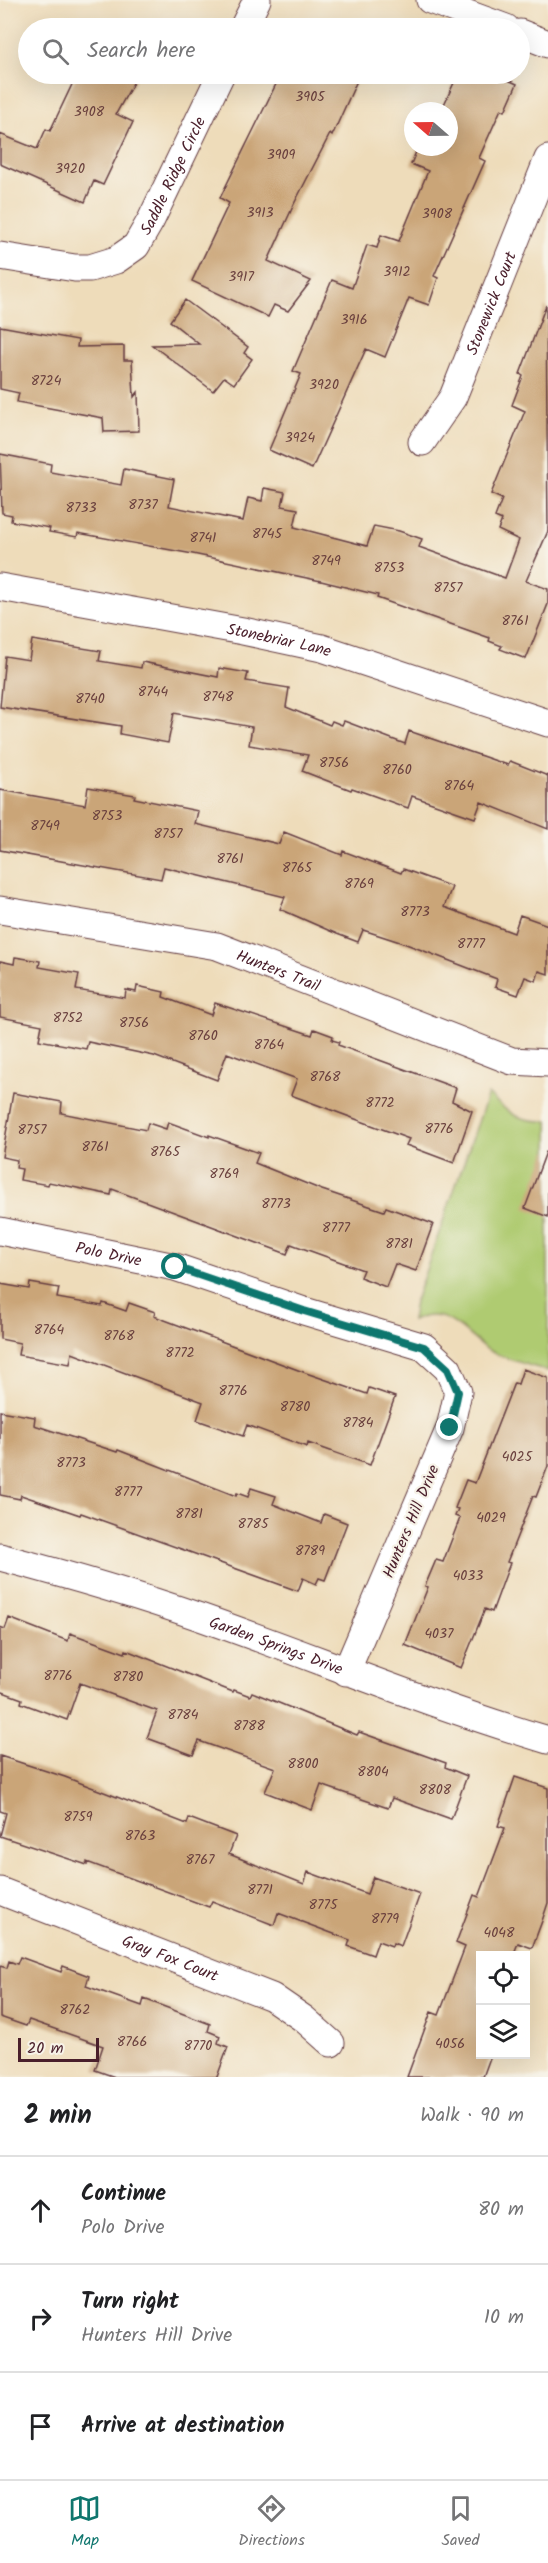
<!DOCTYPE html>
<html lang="en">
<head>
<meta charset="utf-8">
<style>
  :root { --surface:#fff; --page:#f2f2f2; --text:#202124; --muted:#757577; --line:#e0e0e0; --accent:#0f766e }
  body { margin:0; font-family:Kalam,sans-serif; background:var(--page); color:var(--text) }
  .controls { position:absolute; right:18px; bottom:18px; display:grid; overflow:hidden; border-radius:0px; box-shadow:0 6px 24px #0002 }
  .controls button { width:54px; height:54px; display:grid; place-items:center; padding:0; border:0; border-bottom:2px solid var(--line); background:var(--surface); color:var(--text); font:30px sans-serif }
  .compass { position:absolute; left:404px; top:102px; width:54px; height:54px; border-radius:50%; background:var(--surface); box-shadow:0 6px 24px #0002; rotate:290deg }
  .scale { position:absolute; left:18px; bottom:15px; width:81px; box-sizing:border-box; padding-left:6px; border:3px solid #4a1f2b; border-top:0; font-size:16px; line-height:21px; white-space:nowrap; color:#4a1f2b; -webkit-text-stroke:4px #f7f3e8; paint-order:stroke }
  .stop { position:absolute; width:18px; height:18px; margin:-14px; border:4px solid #0f766e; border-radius:50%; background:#fff }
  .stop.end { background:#0f766e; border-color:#fff; box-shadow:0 2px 6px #0008 }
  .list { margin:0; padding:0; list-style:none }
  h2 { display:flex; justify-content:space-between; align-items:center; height:78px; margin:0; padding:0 24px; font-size:26px }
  h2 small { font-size:20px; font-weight:400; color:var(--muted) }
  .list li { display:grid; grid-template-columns:39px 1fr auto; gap:18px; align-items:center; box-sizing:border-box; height:108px; padding:0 24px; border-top:2px solid var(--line) }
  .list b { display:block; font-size:22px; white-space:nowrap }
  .list p { margin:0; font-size:20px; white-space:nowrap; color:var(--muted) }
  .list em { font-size:20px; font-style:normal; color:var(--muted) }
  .icon { flex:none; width:33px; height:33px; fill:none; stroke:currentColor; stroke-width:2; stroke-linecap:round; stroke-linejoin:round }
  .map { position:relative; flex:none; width:548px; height:2077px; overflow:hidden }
  .search { position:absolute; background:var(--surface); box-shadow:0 6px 24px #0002; left:18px; right:18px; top:18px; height:66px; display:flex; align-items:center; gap:15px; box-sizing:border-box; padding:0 21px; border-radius:33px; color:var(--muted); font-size:22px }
  .sheet { height:402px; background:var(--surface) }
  nav { display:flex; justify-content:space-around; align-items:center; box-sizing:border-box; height:84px; border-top:2px solid var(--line); background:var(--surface); font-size:16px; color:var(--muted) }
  nav a { display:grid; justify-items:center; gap:3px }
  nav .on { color:var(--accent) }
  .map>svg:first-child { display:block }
  .green { fill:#afcb71; stroke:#7c754e; stroke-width:1.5 }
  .building { fill:#caa578 }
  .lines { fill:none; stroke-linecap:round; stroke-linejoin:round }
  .minor-casing { stroke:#633b40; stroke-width:29 }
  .minor { stroke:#fff; stroke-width:27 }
  .route { stroke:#0f766e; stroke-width:8 }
  .labels { text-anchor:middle; stroke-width:4.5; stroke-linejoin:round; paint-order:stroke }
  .number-label { font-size:14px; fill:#6a403e }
  .street-label { font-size:16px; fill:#4a1f2b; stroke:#f7f3e8 }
</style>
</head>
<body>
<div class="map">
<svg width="548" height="2077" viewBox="0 0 548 2077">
  <rect width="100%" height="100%" fill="#f7f3e8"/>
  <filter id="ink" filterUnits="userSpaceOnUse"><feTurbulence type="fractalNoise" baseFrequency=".0167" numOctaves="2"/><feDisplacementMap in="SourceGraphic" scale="12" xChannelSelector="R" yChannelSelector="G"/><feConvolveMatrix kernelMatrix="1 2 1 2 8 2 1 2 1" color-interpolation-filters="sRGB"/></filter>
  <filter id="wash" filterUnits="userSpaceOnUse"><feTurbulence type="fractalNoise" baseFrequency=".008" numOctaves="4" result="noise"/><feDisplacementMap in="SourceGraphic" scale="24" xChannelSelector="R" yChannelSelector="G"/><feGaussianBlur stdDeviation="1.35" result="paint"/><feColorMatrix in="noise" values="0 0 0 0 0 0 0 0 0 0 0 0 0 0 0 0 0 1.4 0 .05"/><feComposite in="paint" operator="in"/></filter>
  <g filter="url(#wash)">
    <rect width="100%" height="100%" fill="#eedcba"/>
    <!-- green -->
    <path class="green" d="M 488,1094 C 508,1113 519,1122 548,1121 L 548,1371 C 529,1365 508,1360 490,1351 C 465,1337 449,1303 412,1321 L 415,1301 Z"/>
    <g id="blocks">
      <!-- building -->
      <path class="building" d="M 77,74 L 138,74 L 116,114 L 133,122 L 103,185 L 94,181 L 85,202 L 0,164 L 0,134 L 37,149 L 46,129 L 50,131 Z
        M 281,74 L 360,74 L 332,136 L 330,134 L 295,202 L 268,261 L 311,281 L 288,311 L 274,305 L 268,317 L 192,281 L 229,203 L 220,198 Z
        M 458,74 L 494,74 L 517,84 L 505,111 L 501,109 L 479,158 L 485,161 L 434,276 L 438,278 L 429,305 L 409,298 L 385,357 L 366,349 L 312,469 L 269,450 L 301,374 L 293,371 L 332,280 L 352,288 L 367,245 L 377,248 L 381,235 L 399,241 L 428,171 L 411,164 L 418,147 L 449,147 L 449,111 L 442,109 Z
        M 185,300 L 248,347 L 244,353 L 252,359 L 234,384 L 224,377 L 213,391 L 152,345 L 199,344 L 170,321 Z
        M 546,305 L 548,531 L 526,581 L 548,589 L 548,604 L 526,659 L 500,649 L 502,646 L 489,641 L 490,638 L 377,598 L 378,595 L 321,581 L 193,554 L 78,533 L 77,537 L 49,532 L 50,528 L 11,521 L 12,515 L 2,513 L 0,454 L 51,464 L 50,472 L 121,485 L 124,469 L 174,479 L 169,506 L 243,521 L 248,498 L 262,501 L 264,488 L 285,492 L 282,506 L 298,509 L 294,527 L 367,546 L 374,526 L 399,531 L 422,539 L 419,547 L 505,578 L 519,540 L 498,530 L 502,520 L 495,517 L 502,499 L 491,494 L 525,411 L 512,405 L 523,376 L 520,374 Z
        M 0,326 L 78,340 L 77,347 L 124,346 L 124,360 L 132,360 L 134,397 L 138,392 L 139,431 L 104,432 L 103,418 L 17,402 L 19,393 L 0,389 Z
        M 32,640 L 101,651 L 99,661 L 141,668 L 142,662 L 218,677 L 219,668 L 248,673 L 246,681 L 289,688 L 286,707 L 330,725 L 332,721 L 342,725 L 344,721 L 405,744 L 409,731 L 508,765 L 510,761 L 548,776 L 548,829 L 481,802 L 475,818 L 412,796 L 408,808 L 352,788 L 351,790 L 302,771 L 308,755 L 249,745 L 252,727 L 174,713 L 168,743 L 120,734 L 121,726 L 0,707 L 5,656 L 29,660 Z
        M 88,787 L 135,795 L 134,798 L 198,811 L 195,824 L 279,844 L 284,832 L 342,855 L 343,851 L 401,873 L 403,869 L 452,887 L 444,907 L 514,933 L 520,915 L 548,925 L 548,974 L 539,971 L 536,981 L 525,977 L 518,995 L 495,987 L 497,979 L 406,944 L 363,930 L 358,942 L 337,934 L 280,909 L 285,897 L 164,867 L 161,879 L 0,850 L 0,790 L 85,805 Z
        M 15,957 L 40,961 L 39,967 L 79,974 L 76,990 L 125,998 L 126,990 L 136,992 L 137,986 L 164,992 L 163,997 L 211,1015 L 215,1003 L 312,1035 L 314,1029 L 333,1036 L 332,1040 L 339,1042 L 338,1045 L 456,1088 L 452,1101 L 472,1111 L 454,1163 L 406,1145 L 409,1139 L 291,1095 L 297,1079 L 227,1053 L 217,1080 L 154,1056 L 88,1042 L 86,1049 L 39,1040 L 42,1025 L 0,1017 L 0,961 L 14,964 Z
        M 13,1093 L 62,1102 L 61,1113 L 146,1130 L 148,1123 L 166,1129 L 168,1122 L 209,1137 L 209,1135 L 259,1153 L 255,1163 L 322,1190 L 384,1211 L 386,1207 L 433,1224 L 416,1271 L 395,1264 L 386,1287 L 360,1277 L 363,1270 L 291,1244 L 287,1254 L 112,1189 L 111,1195 L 49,1182 L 48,1185 L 20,1180 L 22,1169 L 16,1168 L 17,1160 L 2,1157 Z
        M 546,1152 L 548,1152 L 548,1217 L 525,1208 Z
        M 30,1283 L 59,1288 L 57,1298 L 102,1306 L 103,1303 L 126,1311 L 129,1303 L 155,1312 L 154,1316 L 306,1373 L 367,1394 L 369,1388 L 395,1397 L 370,1465 L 308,1443 L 307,1447 L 247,1425 L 243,1436 L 197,1420 L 203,1402 L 72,1353 L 70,1364 L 18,1355 L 20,1343 L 0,1339 L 0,1284 L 29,1289 Z
        M 523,1369 L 548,1378 L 548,1466 L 536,1497 L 533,1496 L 507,1562 L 510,1563 L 492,1612 L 485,1609 L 461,1668 L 405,1645 L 428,1587 L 425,1586 L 436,1560 L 443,1562 L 460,1518 L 455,1516 L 458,1509 L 455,1508 L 466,1480 L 475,1483 L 514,1383 L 518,1384 Z
        M 0,1411 L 35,1417 L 34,1425 L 117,1452 L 118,1450 L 236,1496 L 237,1493 L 248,1497 L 251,1488 L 276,1496 L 273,1504 L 321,1523 L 324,1514 L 347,1523 L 325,1580 L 319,1578 L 316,1584 L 303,1578 L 298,1591 L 81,1513 L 80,1515 L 21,1495 L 20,1499 L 0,1495 Z
        M 9,1618 L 68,1641 L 70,1633 L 125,1653 L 126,1650 L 233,1692 L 234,1690 L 250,1696 L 252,1692 L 357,1735 L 359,1732 L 446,1763 L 445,1767 L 467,1776 L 451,1819 L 392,1798 L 388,1808 L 321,1785 L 312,1810 L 265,1792 L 275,1768 L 199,1741 L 193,1755 L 147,1738 L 157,1711 L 80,1683 L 67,1720 L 21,1703 L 22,1699 L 0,1691 L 0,1627 L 5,1629 Z
        M 0,1756 L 65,1777 L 187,1824 L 189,1818 L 236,1836 L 229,1854 L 304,1884 L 308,1872 L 367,1894 L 373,1877 L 420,1894 L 401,1946 L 393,1943 L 392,1946 L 378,1941 L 373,1955 L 348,1946 L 350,1940 L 278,1913 L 274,1925 L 212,1901 L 209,1907 L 87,1862 L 87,1865 L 0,1836 L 6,1813 L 0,1811 Z
        M 515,1777 L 548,1788 L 548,1903 L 542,1921 L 532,1948 L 518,1943 L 513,1956 L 480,1956 L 480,2055 L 491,2055 L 483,2077 L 407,2077 L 431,2012 L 439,2015 L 465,1947 L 456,1943 L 474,1895 L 479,1897 L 505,1828 L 498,1826 Z
        M 20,1957 L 61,1972 L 63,1966 L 89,1976 L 86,1986 L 142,2006 L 144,1999 L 210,2024 L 208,2031 L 220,2036 L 218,2043 L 228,2047 L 217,2077 L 115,2077 L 95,2070 L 103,2046 L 29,2020 L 26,2026 L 0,2017 L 0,1966 L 7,1968 L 9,1961 L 17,1964 Z"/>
    </g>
  </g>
  <g filter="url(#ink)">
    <use href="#blocks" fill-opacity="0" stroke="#633b40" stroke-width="1.5"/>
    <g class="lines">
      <!-- minor casing -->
      <g class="minor-casing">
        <g id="minor">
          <path d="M 430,0 L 506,28"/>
          <path d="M 243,28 L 257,0"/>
          <path d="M 520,33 L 548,44"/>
          <path id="s1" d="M 0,256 L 75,268 L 90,268 L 116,260 L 136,246 L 151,220 L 221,74"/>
          <path id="s2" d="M 422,442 L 453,397 L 548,159"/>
          <path id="s3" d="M 0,587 L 243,631 L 322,648 L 548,723"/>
          <path id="s4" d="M 0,910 L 217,946 L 512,1061 L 548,1063"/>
          <path id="s5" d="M 0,1231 L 175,1267 L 304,1311 L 424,1347 L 448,1369 L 458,1392 L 450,1428 L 346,1672"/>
          <path id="s6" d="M 0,1557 C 68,1575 134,1594 200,1617 C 317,1658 430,1705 548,1740"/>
          <path id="s7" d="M 0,1891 L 272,1997 L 304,2019 L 331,2043"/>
        </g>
      </g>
      <!-- minor -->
      <use href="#minor" class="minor"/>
    </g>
  </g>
  <g class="lines" filter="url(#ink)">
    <!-- route -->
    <path class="route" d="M 175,1267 L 304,1311 L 424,1347 L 448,1369 L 458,1392 L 450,1428"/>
  </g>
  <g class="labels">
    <!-- number labels -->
    <g class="number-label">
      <text x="310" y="101">3905</text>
      <text x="89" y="116">3908</text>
      <text x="281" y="159">3909</text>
      <text x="70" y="173">3920</text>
      <text x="260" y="217">3913</text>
      <text x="437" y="218">3908</text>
      <text x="397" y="276">3912</text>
      <text x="241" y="281">3917</text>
      <text x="354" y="324">3916</text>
      <text x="46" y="385">8724</text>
      <text x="324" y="389">3920</text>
      <text x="300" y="442">3924</text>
      <text x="143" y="509">8737</text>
      <text x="81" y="512">8733</text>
      <text x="267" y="538">8745</text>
      <text x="203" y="542">8741</text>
      <text x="326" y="565">8749</text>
      <text x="389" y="572">8753</text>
      <text x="448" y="592">8757</text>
      <text x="515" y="625">8761</text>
      <text x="153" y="696">8744</text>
      <text x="218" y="701">8748</text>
      <text x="90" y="703">8740</text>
      <text x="334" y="767">8756</text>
      <text x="397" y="774">8760</text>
      <text x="459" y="790">8764</text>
      <text x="107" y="820">8753</text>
      <text x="45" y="830">8749</text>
      <text x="168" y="838">8757</text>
      <text x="230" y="863">8761</text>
      <text x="297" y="872">8765</text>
      <text x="359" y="888">8769</text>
      <text x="415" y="916">8773</text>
      <text x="471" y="948">8777</text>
      <text x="68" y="1022">8752</text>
      <text x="134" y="1027">8756</text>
      <text x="203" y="1040">8760</text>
      <text x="269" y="1049">8764</text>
      <text x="325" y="1081">8768</text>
      <text x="380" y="1107">8772</text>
      <text x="439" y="1133">8776</text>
      <text x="32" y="1134">8757</text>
      <text x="95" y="1151">8761</text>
      <text x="165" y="1156">8765</text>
      <text x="224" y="1178">8769</text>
      <text x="276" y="1208">8773</text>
      <text x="336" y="1232">8777</text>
      <text x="399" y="1248">8781</text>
      <text x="49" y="1334">8764</text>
      <text x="119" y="1340">8768</text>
      <text x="180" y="1357">8772</text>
      <text x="233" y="1395">8776</text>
      <text x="295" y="1411">8780</text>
      <text x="358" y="1427">8784</text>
      <text x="517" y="1461">4025</text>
      <text x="71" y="1467">8773</text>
      <text x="128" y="1496">8777</text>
      <text x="189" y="1518">8781</text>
      <text x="491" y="1522">4029</text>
      <text x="253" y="1528">8785</text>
      <text x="310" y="1555">8789</text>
      <text x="468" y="1580">4033</text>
      <text x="439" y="1638">4037</text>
      <text x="58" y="1680">8776</text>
      <text x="128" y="1681">8780</text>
      <text x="183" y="1719">8784</text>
      <text x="249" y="1730">8788</text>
      <text x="303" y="1768">8800</text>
      <text x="373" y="1776">8804</text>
      <text x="435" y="1794">8808</text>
      <text x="78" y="1821">8759</text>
      <text x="140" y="1840">8763</text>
      <text x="200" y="1864">8767</text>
      <text x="260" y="1894">8771</text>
      <text x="323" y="1909">8775</text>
      <text x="385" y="1923">8779</text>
      <text x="499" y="1937">4048</text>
      <text x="75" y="2014">8762</text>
      <text x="132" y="2046">8766</text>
      <text x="450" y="2048">4056</text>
      <text x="198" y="2050">8770</text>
    </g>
    <!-- street labels -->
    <g class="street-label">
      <text dy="6" stroke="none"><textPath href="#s1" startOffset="222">Saddle Ridge Circle</textPath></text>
      <text dy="6" stroke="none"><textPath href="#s2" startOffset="156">Stonewick Court</textPath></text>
      <text dy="6" stroke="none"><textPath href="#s3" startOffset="284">Stonebriar Lane</textPath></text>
      <text dy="6" stroke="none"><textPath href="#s4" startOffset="286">Hunters Trail</textPath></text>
      <text dy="6" stroke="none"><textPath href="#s5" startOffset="111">Polo Drive</textPath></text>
      <text transform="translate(410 1521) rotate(-67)" y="6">Hunters Hill Drive</text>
      <text dy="6" stroke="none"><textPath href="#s6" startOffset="290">Garden Springs Drive</textPath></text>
      <text dy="6" stroke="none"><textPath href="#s7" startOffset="183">Gray Fox Court</textPath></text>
    </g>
  </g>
</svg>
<div class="controls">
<button><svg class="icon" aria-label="locate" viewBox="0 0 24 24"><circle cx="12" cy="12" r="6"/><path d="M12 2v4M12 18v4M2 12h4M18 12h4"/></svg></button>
<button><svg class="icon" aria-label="layers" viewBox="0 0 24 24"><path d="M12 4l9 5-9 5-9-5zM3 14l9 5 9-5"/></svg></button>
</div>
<svg class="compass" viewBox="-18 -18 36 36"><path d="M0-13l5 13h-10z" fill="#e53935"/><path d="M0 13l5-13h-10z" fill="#757577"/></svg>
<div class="scale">20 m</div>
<div class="stop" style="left:175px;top:1267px"></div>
<div class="stop end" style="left:450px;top:1428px"></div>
<div class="search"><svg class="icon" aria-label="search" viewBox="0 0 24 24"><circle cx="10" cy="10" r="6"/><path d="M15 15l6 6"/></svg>Search here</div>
</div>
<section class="sheet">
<h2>2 min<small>Walk · 90 m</small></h2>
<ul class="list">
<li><svg class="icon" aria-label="ahead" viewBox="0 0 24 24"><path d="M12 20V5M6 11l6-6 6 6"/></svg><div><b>Continue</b><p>Polo Drive</p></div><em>80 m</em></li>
<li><svg class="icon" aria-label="right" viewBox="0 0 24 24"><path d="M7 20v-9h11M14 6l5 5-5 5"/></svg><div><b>Turn right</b><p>Hunters Hill Drive</p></div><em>10 m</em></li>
<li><svg class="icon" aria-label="arrive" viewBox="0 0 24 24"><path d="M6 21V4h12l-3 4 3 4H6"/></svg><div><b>Arrive at destination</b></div></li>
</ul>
</section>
<nav>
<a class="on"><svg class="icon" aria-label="map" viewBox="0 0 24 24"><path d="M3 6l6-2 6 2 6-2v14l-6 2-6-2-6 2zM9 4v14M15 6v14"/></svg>Map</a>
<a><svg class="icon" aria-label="directions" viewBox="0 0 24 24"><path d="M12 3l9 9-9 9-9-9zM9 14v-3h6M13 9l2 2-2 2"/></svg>Directions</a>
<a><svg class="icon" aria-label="saved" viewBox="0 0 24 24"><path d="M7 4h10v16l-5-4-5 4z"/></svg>Saved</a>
</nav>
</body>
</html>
